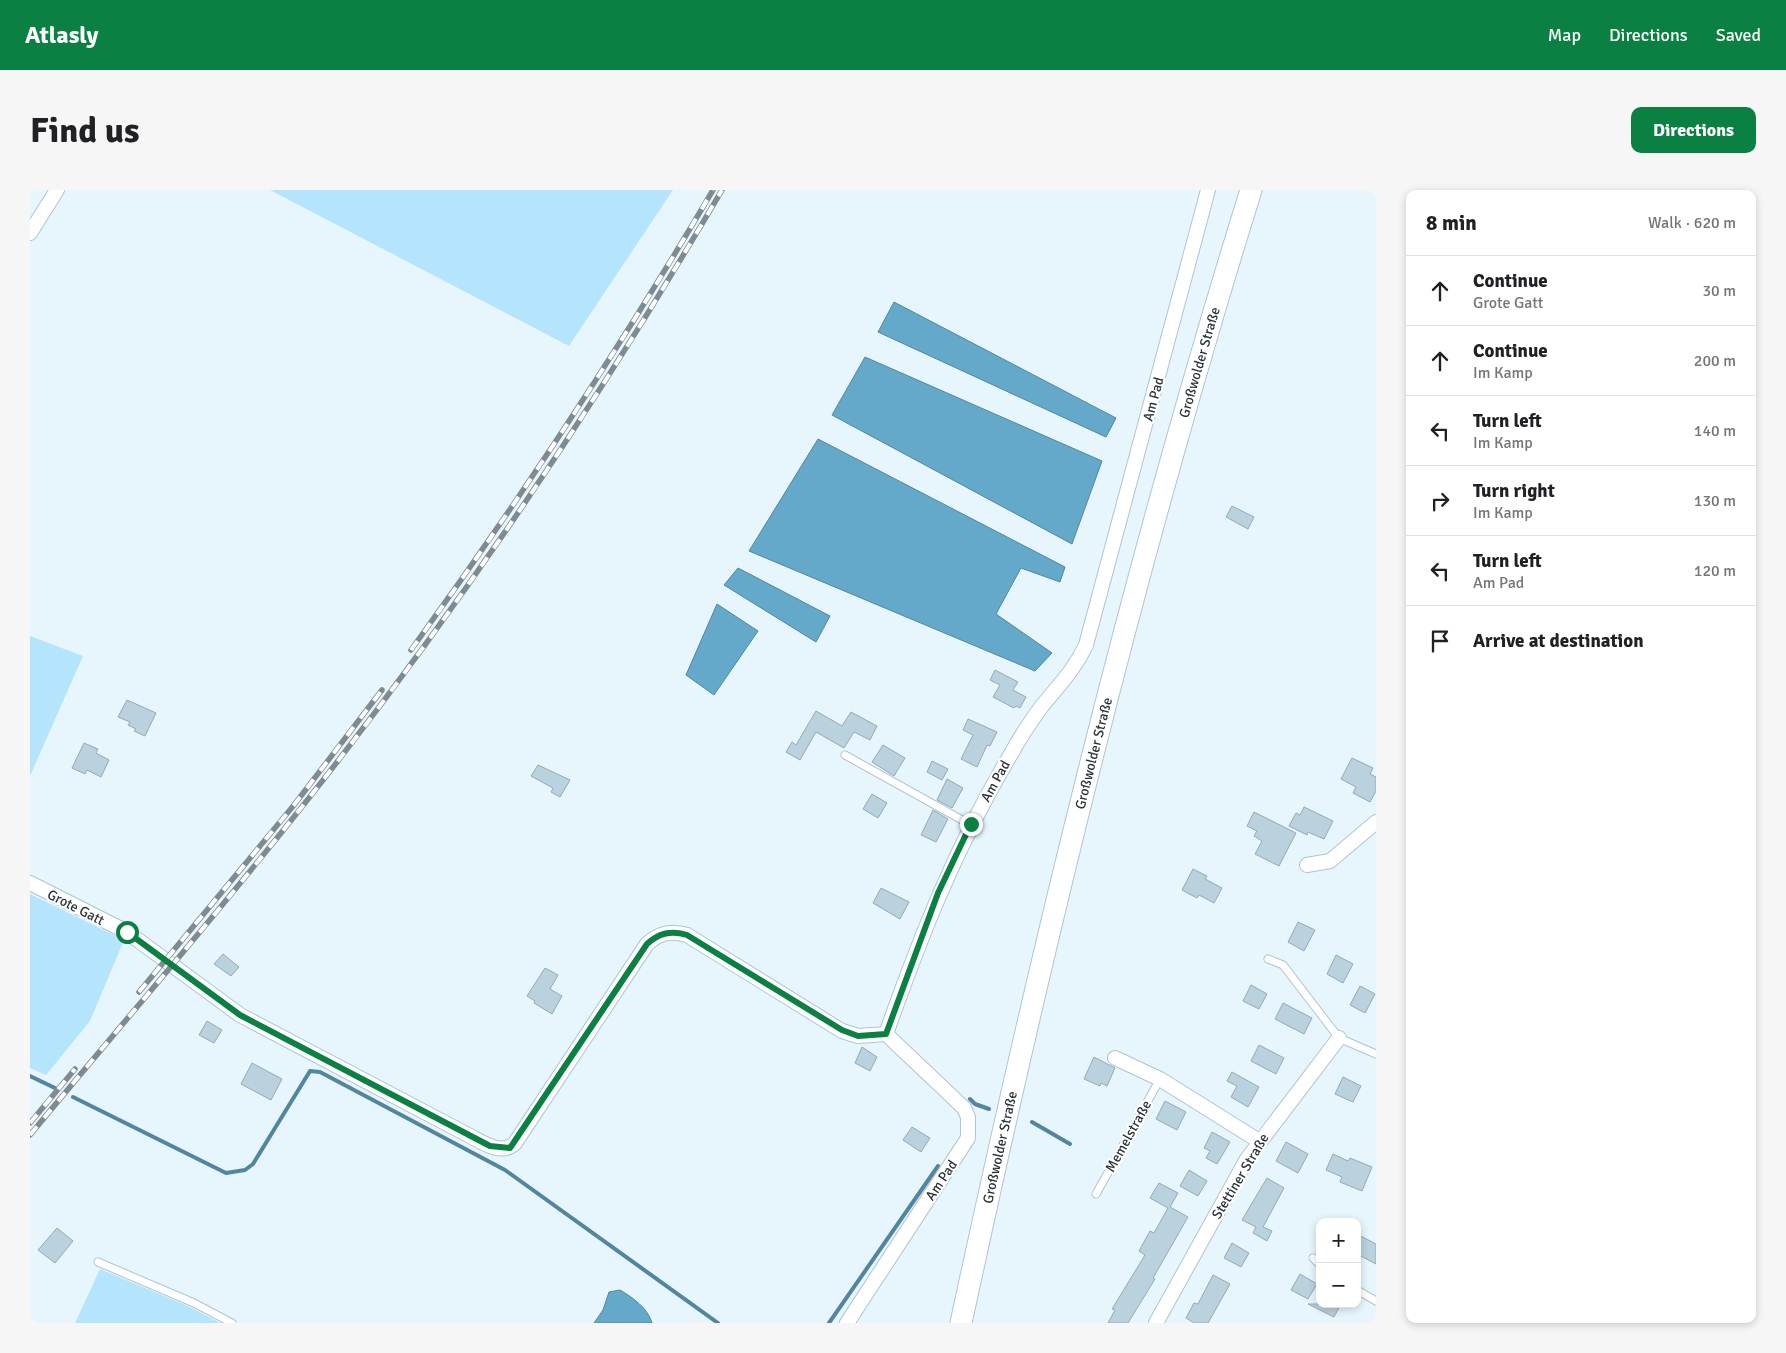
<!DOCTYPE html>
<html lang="en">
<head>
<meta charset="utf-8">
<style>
  :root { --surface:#fff; --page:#f6f6f6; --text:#202124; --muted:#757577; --line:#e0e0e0; --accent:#0b8043 }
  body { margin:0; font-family:Signika,sans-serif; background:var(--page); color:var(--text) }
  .controls { position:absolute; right:15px; bottom:15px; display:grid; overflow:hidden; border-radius:10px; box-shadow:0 2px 8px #0003 }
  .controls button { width:45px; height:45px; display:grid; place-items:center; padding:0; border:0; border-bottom:1px solid var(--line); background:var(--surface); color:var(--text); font:25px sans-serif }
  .stop { position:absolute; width:15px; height:15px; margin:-11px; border:4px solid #0b8043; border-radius:50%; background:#fff }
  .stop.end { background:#0b8043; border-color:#fff; box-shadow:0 1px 5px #0008 }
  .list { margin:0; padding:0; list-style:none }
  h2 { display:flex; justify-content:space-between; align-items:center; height:65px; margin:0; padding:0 20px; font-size:21px }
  h2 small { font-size:16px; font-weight:400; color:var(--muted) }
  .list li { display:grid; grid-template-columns:32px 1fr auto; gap:15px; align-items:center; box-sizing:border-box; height:70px; padding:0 20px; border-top:1px solid var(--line) }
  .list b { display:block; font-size:19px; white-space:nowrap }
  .list p { margin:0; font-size:16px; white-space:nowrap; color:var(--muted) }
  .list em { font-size:16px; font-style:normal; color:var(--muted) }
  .icon { flex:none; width:28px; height:28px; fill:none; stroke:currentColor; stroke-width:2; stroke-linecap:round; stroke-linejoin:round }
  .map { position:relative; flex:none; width:1346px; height:1133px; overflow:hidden; border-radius:10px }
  header { display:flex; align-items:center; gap:30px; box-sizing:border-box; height:70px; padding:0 25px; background:var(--accent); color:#fff }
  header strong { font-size:24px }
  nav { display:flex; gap:28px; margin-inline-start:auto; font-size:18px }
  .intro { display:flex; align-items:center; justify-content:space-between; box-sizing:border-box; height:120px; padding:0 30px }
  h1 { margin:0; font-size:35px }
  .button { padding:12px 22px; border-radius:10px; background:var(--accent); color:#fff; font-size:18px; font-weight:700 }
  main { display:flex; gap:30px; padding:0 30px }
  aside { flex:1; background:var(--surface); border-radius:10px; box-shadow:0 2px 8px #0003 }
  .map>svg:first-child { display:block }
  .green { fill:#b5e4fd }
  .water { fill:#64a9ca; stroke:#52869e }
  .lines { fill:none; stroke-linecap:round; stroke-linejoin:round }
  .stream { stroke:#52869e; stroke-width:4 }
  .building { fill:#bad1de; stroke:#93aab6 }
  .service-casing { stroke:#aec5d2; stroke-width:9 }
  .minor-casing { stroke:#aec5d2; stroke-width:16 }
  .primary-casing { stroke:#aec5d2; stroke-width:23 }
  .service { stroke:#fff; stroke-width:7 }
  .minor { stroke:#fff; stroke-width:14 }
  .primary { stroke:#fff; stroke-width:21 }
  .rail-casing { stroke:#7f8b91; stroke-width:5.5 }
  .rail { stroke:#fff; stroke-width:4; stroke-dasharray:11; stroke-linecap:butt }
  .route { stroke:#0b8043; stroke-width:6 }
  .labels { text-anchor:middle; stroke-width:4.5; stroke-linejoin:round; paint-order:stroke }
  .street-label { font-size:14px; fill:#293338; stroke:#fff }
</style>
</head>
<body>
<header>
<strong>Atlasly</strong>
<nav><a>Map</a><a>Directions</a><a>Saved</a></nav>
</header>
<div class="intro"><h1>Find us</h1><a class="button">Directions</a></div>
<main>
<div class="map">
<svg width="1346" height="1133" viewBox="0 0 1346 1133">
  <rect width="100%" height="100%" fill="#e7f6fd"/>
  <!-- green -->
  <path class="green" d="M 240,0 L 643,0 L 539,156 Z
    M 0,446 L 53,466 L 0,586 Z
    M 0,704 L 94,750 L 60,831 L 16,885 L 0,878 Z
    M 70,1079 L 160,1117 L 190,1133 L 45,1133 Z"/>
  <!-- water -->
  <path class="water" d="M 864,112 L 1086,228 L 1076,247 L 848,142 Z
    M 835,167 L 1072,271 L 1042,354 L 802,225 Z
    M 788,249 L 1035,377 L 1030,392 L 991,378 L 966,424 L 1022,463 L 1005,481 L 719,361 Z
    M 708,378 L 800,426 L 786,452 L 694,395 Z
    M 687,414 L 728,441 L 684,505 L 656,485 Z
    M 590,1100 C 602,1107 618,1118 622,1133 L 564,1133 L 573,1120 L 579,1102 Z"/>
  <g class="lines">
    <!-- stream -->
    <path class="stream" d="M 0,886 L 27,899
      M 43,907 L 196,983 L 215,980 L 223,974 L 280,881 L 290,882 L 475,980 L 688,1133
      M 940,909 L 945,914 L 959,919
      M 1002,932 L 1040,954
      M 799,1133 L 908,976"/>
  </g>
  <!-- building -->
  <path class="building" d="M 1202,316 L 1224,327 L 1218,339 L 1196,327 Z
    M 965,480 L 988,492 L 983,500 L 996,507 L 990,518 L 986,516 L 984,518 L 963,507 L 970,495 L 960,490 Z
    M 97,510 L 126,523 L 115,546 L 104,541 L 106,539 L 98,535 L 100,532 L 88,527 Z
    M 786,521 L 812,536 L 821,522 L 847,536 L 840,550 L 824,542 L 814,558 L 786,542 L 770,570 L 756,562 L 762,552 L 766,555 Z
    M 938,529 L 967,542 L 960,556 L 957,555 L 947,577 L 931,569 L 943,545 L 933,540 Z
    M 54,553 L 68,559 L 66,563 L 79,570 L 71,587 L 57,580 L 55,584 L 42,578 Z
    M 853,555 L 875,568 L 864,586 L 842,572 Z
    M 1322,568 L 1343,578 L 1340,584 L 1346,587 L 1346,601 L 1340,612 L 1323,603 L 1326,597 L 1311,589 Z
    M 902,571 L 918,579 L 912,590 L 897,582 Z
    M 508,575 L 540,590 L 530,607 L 521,602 L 523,598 L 501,586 Z
    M 917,589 L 933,598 L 922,618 L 907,610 Z
    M 842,604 L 857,613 L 848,628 L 833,619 Z
    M 1274,617 L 1303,631 L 1294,649 L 1278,642 L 1277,645 L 1259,636 L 1266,623 L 1270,625 Z
    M 903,620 L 918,629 L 906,652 L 891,645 Z
    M 1224,622 L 1266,643 L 1249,676 L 1225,664 L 1232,651 L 1224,646 L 1227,641 L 1217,636 Z
    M 1163,679 L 1177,686 L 1175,689 L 1192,698 L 1184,713 L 1169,705 L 1167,708 L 1152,700 Z
    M 851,698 L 879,712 L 870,729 L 843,713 Z
    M 1268,732 L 1285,740 L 1274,761 L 1258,752 Z
    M 193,764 L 209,777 L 201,786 L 184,774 Z
    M 1306,765 L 1323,774 L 1313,793 L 1297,784 Z
    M 515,778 L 528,785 L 520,799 L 532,806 L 522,824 L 504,813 L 505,811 L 497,806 Z
    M 1221,795 L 1237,804 L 1229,819 L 1213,811 Z
    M 1330,796 L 1345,804 L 1335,823 L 1320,815 Z
    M 1253,813 L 1282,828 L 1274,844 L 1245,829 Z
    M 177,831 L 192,840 L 184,853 L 169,845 Z
    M 1229,855 L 1254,868 L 1246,884 L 1221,871 Z
    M 832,857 L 847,867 L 840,881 L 825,873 Z
    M 1064,867 L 1085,878 L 1077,896 L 1071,893 L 1070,896 L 1054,889 Z
    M 222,873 L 252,889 L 241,910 L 211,894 Z
    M 1202,882 L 1229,897 L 1218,917 L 1201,907 L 1207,896 L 1197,891 Z
    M 1313,887 L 1331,896 L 1323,912 L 1305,904 Z
    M 1135,911 L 1156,922 L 1147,940 L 1126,929 Z
    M 882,937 L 900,948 L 891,962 L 873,950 Z
    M 1182,942 L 1200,952 L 1187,974 L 1176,968 L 1180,961 L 1174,958 Z
    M 1256,952 L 1278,964 L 1268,983 L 1246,971 Z
    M 1303,964 L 1318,971 L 1320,968 L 1342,977 L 1332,1001 L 1310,992 L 1312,987 L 1296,980 Z
    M 1159,980 L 1177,991 L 1168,1006 L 1150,996 Z
    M 1237,988 L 1254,998 L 1233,1037 L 1242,1041 L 1237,1051 L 1223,1043 L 1226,1037 L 1212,1030 Z
    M 1129,993 L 1148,1003 L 1140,1017 L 1158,1027 L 1123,1088 L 1125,1089 L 1098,1133 L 1078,1133 L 1085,1120 L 1082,1119 L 1115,1065 L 1109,1061 L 1120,1041 L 1124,1043 L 1138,1018 L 1120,1008 Z
    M 27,1038 L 43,1051 L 25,1073 L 8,1060 Z
    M 1327,1044 L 1346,1054 L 1346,1074 L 1327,1064 Z
    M 1202,1053 L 1219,1063 L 1211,1077 L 1194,1068 Z
    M 1270,1084 L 1287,1094 L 1278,1109 L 1261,1100 Z
    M 1183,1085 L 1200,1094 L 1178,1133 L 1164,1133 L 1156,1128 L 1164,1113 L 1168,1114 Z
    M 1278,1114 L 1311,1114 L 1304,1127 Z"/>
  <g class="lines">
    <!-- service casing -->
    <g class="service-casing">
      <path id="service" d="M 815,565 L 941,635
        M 1238,769 L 1253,775 L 1309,848 L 1346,864
        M 1066,1004 L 1130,889
        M 1283,1068 L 1290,1075
        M 68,1072 L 164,1113 L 202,1133
        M 1327,1100 L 1346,1111"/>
    </g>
    <!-- minor casing -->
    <g class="minor-casing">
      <path id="minor" d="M 0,43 L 27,0
        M 1277,675 L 1300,671 L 1346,632
        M 0,693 L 97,742 L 210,825 L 440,946 C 453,953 472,966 485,953 L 617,754 C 629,743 641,740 657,745 L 812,841 L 828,846 L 856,844
        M 856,844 C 891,745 927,654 981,564 C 990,547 1001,531 1012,516 C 1029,495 1045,479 1056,455 L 1178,0
        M 1085,868 L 1130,889 L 1229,951
        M 817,1133 L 938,948 L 938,927 L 934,918 L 856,844
        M 1126,1133 L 1217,969 L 1309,848"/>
    </g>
    <!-- primary casing -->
    <g class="primary-casing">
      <g id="primary">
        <path id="s1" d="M 931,1133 C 1013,752 1105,372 1221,0"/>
      </g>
    </g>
    <!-- service -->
    <use href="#service" class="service"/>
    <!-- minor -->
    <use href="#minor" class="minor"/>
    <!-- primary -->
    <use href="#primary" class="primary"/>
    <!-- rail casing -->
    <g class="rail-casing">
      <path id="rail" d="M 381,460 C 489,311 590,158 683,0
        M 109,802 L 264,615 L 352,500
        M 0,933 L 45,879
        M 0,945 C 90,836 183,729 271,618 C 426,423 566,215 692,0"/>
    </g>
    <!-- rail -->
    <use href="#rail" class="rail"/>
  </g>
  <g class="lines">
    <!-- route -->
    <path class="route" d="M 97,742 L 210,825 L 460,956 L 480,958 L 617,754 C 629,743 641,740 657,745 L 812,840 L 828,846 L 856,844 L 908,703 L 941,634"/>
  </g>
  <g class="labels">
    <!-- street labels -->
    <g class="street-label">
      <text dy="5" stroke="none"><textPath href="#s1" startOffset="990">Großwolder Straße</textPath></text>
      <text transform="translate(1123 209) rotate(-75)" y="5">Am Pad</text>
      <text dy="5" stroke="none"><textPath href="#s1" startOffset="585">Großwolder Straße</textPath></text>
      <text transform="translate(965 591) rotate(-61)" y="5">Am Pad</text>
      <text transform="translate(46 717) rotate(27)" y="5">Grote Gatt</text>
      <text transform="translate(1098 946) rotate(-61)" y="5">Memelstraße</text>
      <text dy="5" stroke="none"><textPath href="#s1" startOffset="180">Großwolder Straße</textPath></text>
      <text transform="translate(1210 986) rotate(-59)" y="5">Stettiner Straße</text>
      <text transform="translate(911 990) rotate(-56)" y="5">Am Pad</text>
    </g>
  </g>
</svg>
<div class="controls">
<button>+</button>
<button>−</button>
</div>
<div class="stop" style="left:97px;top:742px"></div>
<div class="stop end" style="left:941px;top:634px"></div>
</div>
<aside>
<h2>8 min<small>Walk · 620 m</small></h2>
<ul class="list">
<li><svg class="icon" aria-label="ahead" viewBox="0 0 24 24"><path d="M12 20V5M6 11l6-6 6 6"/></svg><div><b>Continue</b><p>Grote Gatt</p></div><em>30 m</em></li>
<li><svg class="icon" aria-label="ahead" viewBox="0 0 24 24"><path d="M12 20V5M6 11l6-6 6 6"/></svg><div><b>Continue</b><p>Im Kamp</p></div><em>200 m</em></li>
<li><svg class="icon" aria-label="left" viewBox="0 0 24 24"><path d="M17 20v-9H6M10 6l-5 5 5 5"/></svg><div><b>Turn left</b><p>Im Kamp</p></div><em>140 m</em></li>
<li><svg class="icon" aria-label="right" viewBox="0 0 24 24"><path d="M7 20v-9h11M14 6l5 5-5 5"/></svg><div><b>Turn right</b><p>Im Kamp</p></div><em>130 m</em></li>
<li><svg class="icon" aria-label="left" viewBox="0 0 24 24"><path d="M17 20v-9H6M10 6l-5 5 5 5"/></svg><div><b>Turn left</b><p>Am Pad</p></div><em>120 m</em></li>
<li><svg class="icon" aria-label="arrive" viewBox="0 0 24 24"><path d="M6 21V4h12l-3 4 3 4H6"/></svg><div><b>Arrive at destination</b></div></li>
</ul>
</aside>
</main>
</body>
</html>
